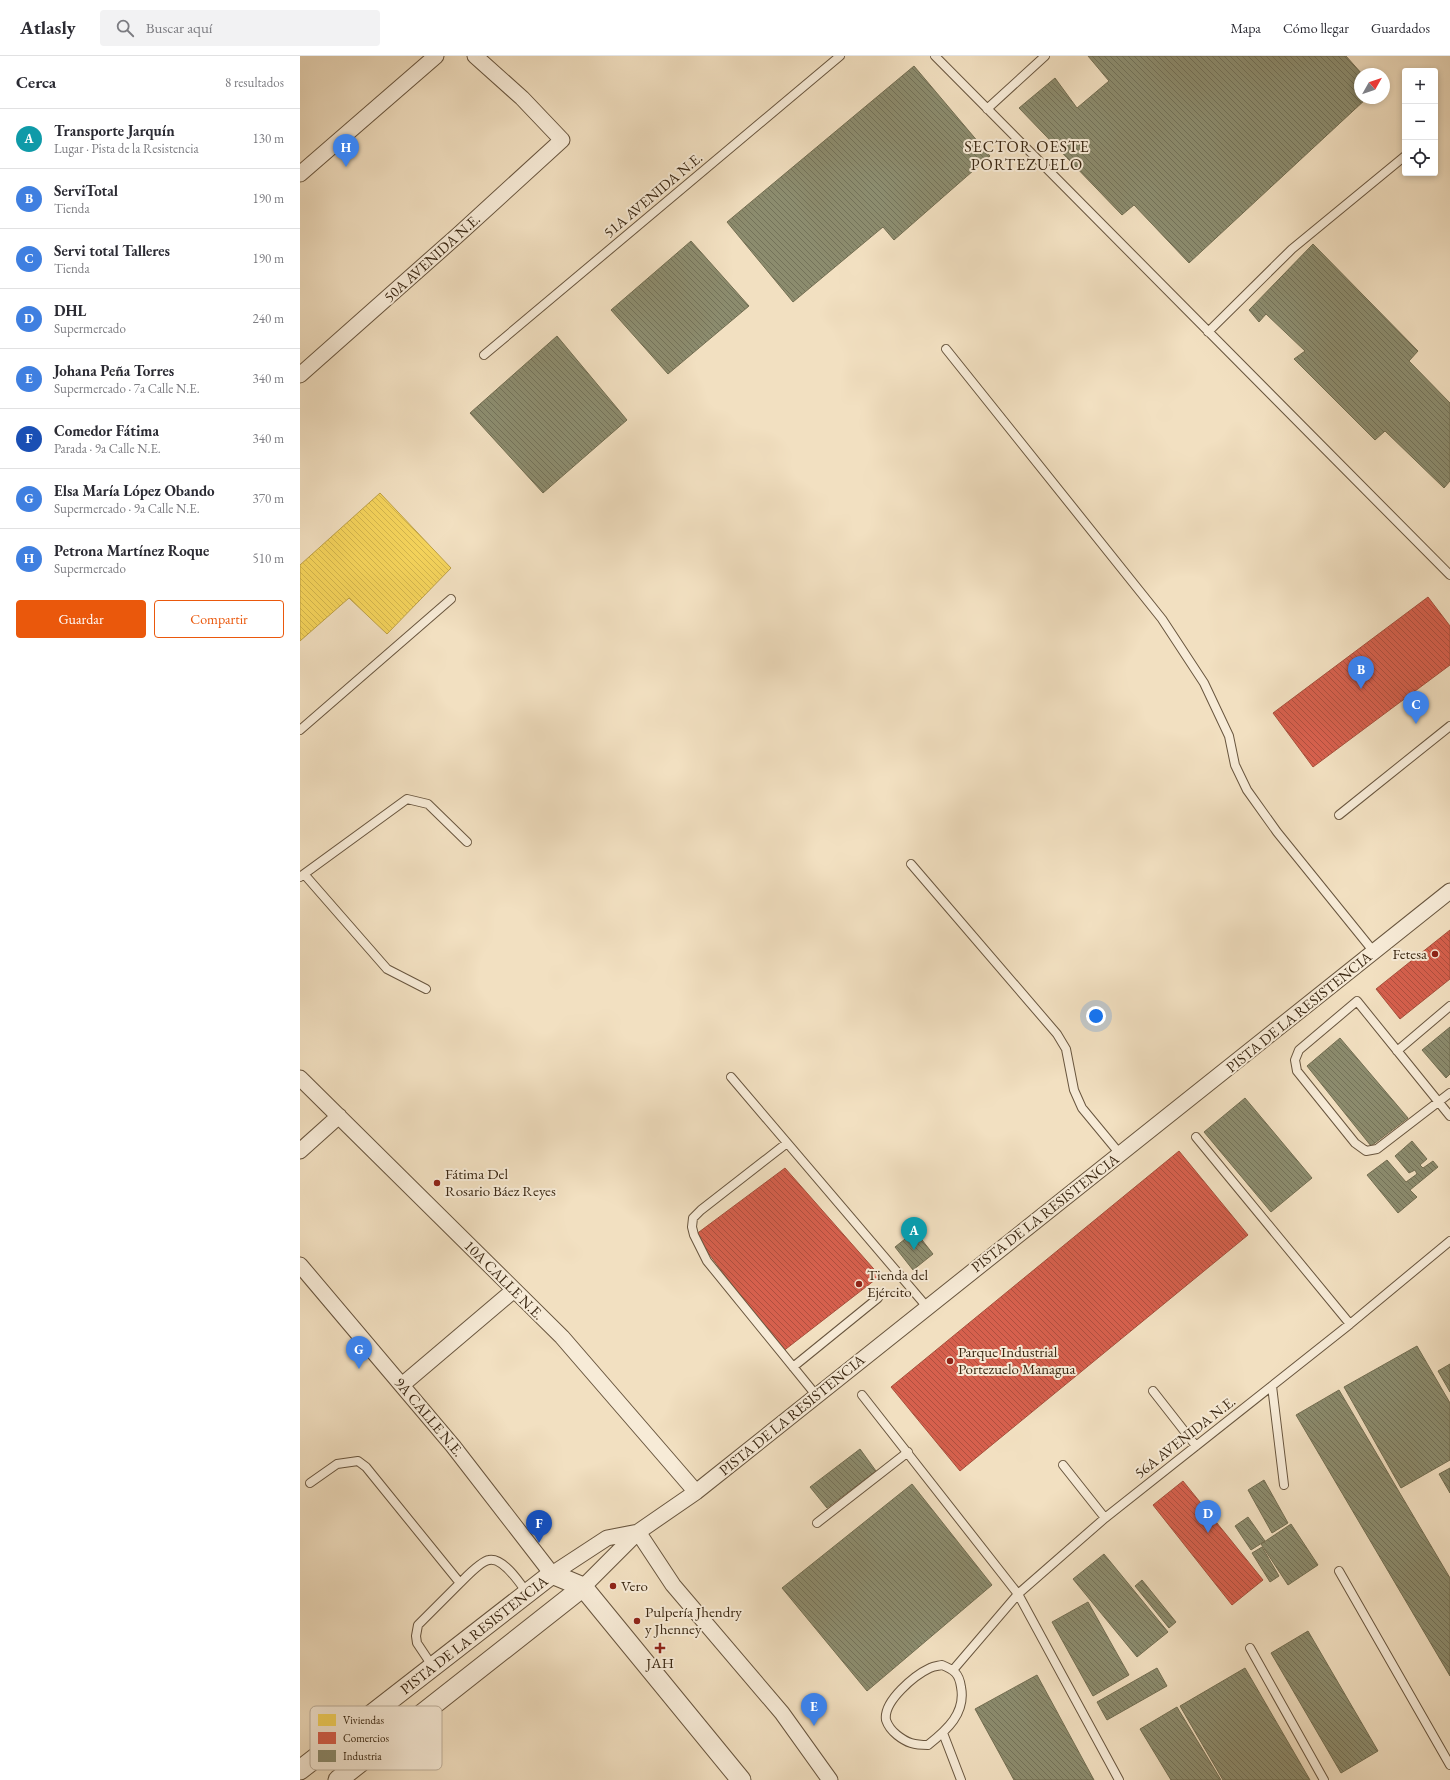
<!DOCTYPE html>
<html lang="es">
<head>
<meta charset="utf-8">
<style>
  :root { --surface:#fff; --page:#f2f2f3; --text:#2b2b33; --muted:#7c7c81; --line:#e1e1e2; --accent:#ea580c }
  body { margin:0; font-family:"EB Garamond",serif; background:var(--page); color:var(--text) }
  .controls { position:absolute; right:12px; top:12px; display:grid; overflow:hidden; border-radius:4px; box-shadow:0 2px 6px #0003 }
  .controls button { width:36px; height:36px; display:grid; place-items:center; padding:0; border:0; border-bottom:1px solid var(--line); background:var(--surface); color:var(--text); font:20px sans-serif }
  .compass { position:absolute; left:1054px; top:12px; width:36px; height:36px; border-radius:50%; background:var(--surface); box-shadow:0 2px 6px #0003; rotate:50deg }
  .you { position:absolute; left:796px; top:960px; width:14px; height:14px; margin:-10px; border:3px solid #fff; border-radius:50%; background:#1a73e8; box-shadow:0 0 0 6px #1a73e833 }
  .badge { display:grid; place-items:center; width:26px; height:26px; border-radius:50%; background:var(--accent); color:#fff; font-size:13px; font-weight:700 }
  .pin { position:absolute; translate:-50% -33px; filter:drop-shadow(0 1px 2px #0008) }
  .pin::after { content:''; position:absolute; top:21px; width:14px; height:12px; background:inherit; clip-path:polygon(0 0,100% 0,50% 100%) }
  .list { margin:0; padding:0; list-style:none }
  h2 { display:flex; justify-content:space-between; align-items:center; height:52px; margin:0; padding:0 16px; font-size:17px }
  h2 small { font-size:13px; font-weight:400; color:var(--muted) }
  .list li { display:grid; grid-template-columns:26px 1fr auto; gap:12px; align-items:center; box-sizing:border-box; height:60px; padding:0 16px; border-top:1px solid var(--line) }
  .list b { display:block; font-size:15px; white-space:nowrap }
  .list p { margin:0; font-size:13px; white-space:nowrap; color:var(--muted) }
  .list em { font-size:13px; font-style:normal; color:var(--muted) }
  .actions { display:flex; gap:8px; padding:12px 16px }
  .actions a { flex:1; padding:9px 0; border:1px solid var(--accent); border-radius:4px; text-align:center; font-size:14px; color:var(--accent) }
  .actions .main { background:var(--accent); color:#fff }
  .icon { flex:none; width:22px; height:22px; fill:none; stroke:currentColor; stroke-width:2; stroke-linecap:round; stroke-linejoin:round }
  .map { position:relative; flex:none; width:1150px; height:1724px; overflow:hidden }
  header { display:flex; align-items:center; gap:24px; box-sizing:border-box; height:56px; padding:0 20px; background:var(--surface); border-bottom:1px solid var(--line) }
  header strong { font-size:19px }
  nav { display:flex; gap:22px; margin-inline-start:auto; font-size:14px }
  .search { width:280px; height:36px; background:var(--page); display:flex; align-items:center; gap:10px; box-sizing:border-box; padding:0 14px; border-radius:4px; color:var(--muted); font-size:15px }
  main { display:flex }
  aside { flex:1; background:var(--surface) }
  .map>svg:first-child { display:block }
  .homes { fill:url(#homes-back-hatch); stroke:#bea146 }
  .shops { fill:url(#shops-back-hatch); stroke:#a74f3b }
  .industry { fill:url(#industry-back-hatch); stroke:#736e52 }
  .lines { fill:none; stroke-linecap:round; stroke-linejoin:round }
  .service-casing { stroke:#68553e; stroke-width:10 }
  .minor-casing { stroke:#68553e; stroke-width:17 }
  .tertiary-casing { stroke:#68553e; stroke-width:21 }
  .service { stroke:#f7ebd7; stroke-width:8 }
  .minor { stroke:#f7ebd7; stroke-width:15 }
  .tertiary { stroke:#f7ebd7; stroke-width:19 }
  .poi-dot { fill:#8f2418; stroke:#f7ebd7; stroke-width:1.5 }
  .labels { text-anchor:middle; stroke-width:4; stroke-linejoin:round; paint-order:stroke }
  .street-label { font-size:15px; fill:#3a2712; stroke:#f7ebd7 }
  .poi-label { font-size:15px; fill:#3a2712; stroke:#f7ebd7; text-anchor:start }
  .neighbourhood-label { font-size:16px; letter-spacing:1px; fill:#3a2712; stroke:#f7ebd7 }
  .key { fill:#f7ebd7; stroke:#beb09c; stroke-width:1 }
  .key-label { font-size:11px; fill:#3a2712 }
</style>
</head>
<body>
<header>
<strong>Atlasly</strong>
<div class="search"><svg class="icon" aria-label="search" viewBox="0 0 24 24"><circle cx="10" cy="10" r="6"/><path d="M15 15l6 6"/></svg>Buscar aquí</div>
<nav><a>Mapa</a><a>Cómo llegar</a><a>Guardados</a></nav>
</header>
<main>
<aside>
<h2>Cerca<small>8 resultados</small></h2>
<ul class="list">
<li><span class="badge" style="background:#0f9aa8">A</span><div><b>Transporte Jarquín</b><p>Lugar · Pista de la Resistencia</p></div><em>130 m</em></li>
<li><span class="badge" style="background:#3f7fe0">B</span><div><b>ServiTotal</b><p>Tienda</p></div><em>190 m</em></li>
<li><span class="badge" style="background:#3f7fe0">C</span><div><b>Servi total Talleres</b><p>Tienda</p></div><em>190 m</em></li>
<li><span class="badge" style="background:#3f7fe0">D</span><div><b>DHL</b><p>Supermercado</p></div><em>240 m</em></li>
<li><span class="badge" style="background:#3f7fe0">E</span><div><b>Johana Peña Torres</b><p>Supermercado · 7a Calle N.E.</p></div><em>340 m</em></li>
<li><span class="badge" style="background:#1a4fb4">F</span><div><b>Comedor Fátima</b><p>Parada · 9a Calle N.E.</p></div><em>340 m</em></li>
<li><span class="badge" style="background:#3f7fe0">G</span><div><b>Elsa María López Obando</b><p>Supermercado · 9a Calle N.E.</p></div><em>370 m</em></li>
<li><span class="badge" style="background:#3f7fe0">H</span><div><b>Petrona Martínez Roque</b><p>Supermercado</p></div><em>510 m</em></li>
</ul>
<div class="actions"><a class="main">Guardar</a><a>Compartir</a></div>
</aside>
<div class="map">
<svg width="1150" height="1724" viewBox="0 0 1150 1724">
  <defs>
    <pattern id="homes-back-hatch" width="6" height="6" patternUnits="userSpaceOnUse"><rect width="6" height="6" fill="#f6d55c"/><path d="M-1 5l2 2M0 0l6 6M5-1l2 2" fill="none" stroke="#d4b74f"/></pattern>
    <pattern id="shops-back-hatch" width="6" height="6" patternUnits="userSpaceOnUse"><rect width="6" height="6" fill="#d6604d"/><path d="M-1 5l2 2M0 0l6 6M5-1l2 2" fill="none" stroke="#af4f3f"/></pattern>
    <pattern id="industry-back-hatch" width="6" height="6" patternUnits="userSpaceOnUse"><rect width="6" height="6" fill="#8c8c6e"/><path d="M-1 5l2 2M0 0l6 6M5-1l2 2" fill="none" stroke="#737259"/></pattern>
  </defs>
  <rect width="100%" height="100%" fill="#f2e0c1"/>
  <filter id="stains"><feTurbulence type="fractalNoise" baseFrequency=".005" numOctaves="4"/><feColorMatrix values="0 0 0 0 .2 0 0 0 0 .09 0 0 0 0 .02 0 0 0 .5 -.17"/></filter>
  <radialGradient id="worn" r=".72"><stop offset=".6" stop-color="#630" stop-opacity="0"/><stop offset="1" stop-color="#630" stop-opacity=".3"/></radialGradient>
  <!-- homes -->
  <path class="homes" d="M 80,437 L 151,512 L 87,578 L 49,542 L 0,585 L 0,509 Z"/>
  <!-- shops -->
  <path class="shops" d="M 1128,541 L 1150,570 L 1150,609 L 1013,711 L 973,657 Z
    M 1150,874 L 1150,923 L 1100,963 L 1076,933 Z
    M 879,1095 L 948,1179 L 660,1415 L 591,1331 Z
    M 485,1112 L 580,1220 L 482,1296 L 395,1179 Z
    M 883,1425 L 963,1524 L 932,1549 L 853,1449 Z"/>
  <!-- industry -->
  <path class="industry" d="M 788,0 L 1046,0 L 1062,18 L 1060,18 L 1060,42 L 1067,42 L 889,207 L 834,149 L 822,159 L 719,52 L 755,22 L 777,52 L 809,25 Z
    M 614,10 L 690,100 L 594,184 L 583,171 L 493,246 L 427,166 Z
    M 391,185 L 449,250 L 368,318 L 311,254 Z
    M 1013,188 L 1118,295 L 1109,305 L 1150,347 L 1150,425 L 1144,432 L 1085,375 L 1075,384 L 994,303 L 1005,295 L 966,258 L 959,266 L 949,254 Z
    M 257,280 L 327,364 L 243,437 L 170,357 Z
    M 1150,971 L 1150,1018 L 1146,1022 L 1122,994 Z
    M 1040,982 L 1108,1062 L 1071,1090 L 1007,1010 Z
    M 945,1042 L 1012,1122 L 971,1156 L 904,1076 Z
    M 1112,1085 L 1127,1103 L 1120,1109 L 1123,1112 L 1133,1105 L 1138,1111 L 1110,1134 L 1117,1141 L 1098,1157 L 1067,1119 L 1087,1104 L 1106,1126 L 1117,1118 L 1115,1114 L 1109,1117 L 1095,1100 Z
    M 615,1175 L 633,1198 L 613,1214 L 595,1191 Z
    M 1117,1290 L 1150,1347 L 1150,1404 L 1101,1432 L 1044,1331 Z
    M 1150,1308 L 1150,1336 L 1138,1315 Z
    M 1039,1334 L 1150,1522 L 1150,1620 L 996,1359 Z
    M 560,1393 L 576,1415 L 527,1452 L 510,1431 Z
    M 1150,1412 L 1150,1437 L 1139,1418 Z
    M 964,1424 L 988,1467 L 972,1477 L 948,1434 Z
    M 612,1428 L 692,1529 L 567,1635 L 482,1532 Z
    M 948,1461 L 965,1485 L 951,1494 L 935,1470 Z
    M 991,1468 L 1018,1509 L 988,1529 L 961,1488 Z
    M 962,1491 L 979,1520 L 970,1526 L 952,1497 Z
    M 804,1498 L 868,1576 L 837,1601 L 773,1523 Z
    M 842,1524 L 876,1566 L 869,1572 L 835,1530 Z
    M 788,1546 L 829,1619 L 793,1640 L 752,1566 Z
    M 1008,1575 L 1078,1695 L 1041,1717 L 971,1597 Z
    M 857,1612 L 867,1630 L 807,1664 L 797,1646 Z
    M 945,1612 L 1010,1724 L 923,1724 L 880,1650 Z
    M 737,1619 L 794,1724 L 714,1724 L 675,1653 Z
    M 877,1651 L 921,1724 L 871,1724 L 840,1673 Z"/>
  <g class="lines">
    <!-- service casing -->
    <g class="service-casing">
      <path id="service" d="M 635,0 L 1150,519
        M 687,53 L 745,0
        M 908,276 L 992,193 L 1105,100
        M 646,293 L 862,563 L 904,627 L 929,680 L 935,709 L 947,734 L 977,776 L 1074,896
        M 184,299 L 540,0
        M 0,674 L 151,543
        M 1039,759 L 1150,670
        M 611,808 L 757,978 L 766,993 L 774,1034 L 782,1052 L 820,1098
        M 4,818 L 87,913 L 126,933
        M 0,821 L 107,743 L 128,748 L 167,786
        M 1097,995 L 1150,950
        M 431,1021 L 627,1251
        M 1150,1037 L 1077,1093 L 1066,1095 L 1055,1087 L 997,1015 L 995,1004 L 999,994 L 1057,945 C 1088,983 1119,1022 1150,1060
        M 896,1081 L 1050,1268
        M 487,1087 L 401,1154 L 393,1162 L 392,1171 L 394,1179 L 407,1205 L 516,1339
        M 493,1311 L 578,1242
        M 972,1330 L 984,1429
        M 853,1335 L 896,1390
        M 562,1339 L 718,1538 L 819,1724
        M 763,1409 L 805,1462
        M 10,1427 L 37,1408 L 58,1405 L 66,1411 L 160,1527 L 118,1569 L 116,1580 L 117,1587 L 133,1611
        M 517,1467 L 608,1396
        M 1039,1515 L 1150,1709
        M 160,1527 C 166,1521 181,1505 189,1504 C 203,1501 220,1527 227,1537
        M 950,1592 L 1024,1724
        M 642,1609 C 654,1614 659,1617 661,1631 C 666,1657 647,1674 628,1689 C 614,1689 607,1687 597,1679 C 592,1675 588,1670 586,1664 C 583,1645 615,1619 630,1612 C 634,1610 638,1610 642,1609 Z
        M 653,1614 L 718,1538 L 805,1462 L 1050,1268 L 1150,1185
        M 643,1677 L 661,1724"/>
    </g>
    <!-- minor casing -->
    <g class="minor-casing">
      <path id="minor" d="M 0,118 L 136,0
        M 0,319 L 158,179 L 262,84 L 222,42 L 175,0
        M 0,1022 L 262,1281 L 396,1436
        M 0,1095 L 39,1060
        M 0,1209 L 153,1390 L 252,1518 L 307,1482 L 338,1476
        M 102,1329 L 214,1234
        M 338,1476 L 373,1529 L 482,1657 L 530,1724
        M 283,1531 L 338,1476 L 396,1436 L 1150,835"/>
    </g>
    <!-- tertiary casing -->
    <g class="tertiary-casing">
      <path id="tertiary" d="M 0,1714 L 252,1518 L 283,1531 L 441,1724
        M 38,1724 L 283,1531"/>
    </g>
    <!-- service -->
    <use href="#service" class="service"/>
    <!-- minor -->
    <use href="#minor" class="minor"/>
    <!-- tertiary -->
    <use href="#tertiary" class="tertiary"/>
  </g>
  <!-- markers -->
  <g class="poi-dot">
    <circle cx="1135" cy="898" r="4"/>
    <circle cx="137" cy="1127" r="4"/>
    <circle cx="559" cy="1228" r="4"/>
    <circle cx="650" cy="1305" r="4"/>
    <circle cx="313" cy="1530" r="4"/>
    <circle cx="337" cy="1565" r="4"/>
    <path d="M358 1586h4v4h4v4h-4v4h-4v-4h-4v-4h4z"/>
  </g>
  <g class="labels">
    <!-- street labels -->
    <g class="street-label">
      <text transform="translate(353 139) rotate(-40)" y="5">51A AVENIDA N.E.</text>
      <text transform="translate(132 202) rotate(-42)" y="5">50A AVENIDA N.E.</text>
      <text transform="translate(999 956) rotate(-39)" y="5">PISTA DE LA RESISTENCIA</text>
      <text transform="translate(745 1157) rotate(-38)" y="5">PISTA DE LA RESISTENCIA</text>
      <text transform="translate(204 1224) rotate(45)" y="5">10A CALLE N.E.</text>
      <text transform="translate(492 1359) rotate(-39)" y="5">PISTA DE LA RESISTENCIA</text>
      <text transform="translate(129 1361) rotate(50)" y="5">9A CALLE N.E.</text>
      <text transform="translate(885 1381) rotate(-38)" y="5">56A AVENIDA N.E.</text>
      <text transform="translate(174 1579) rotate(-38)" y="5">PISTA DE LA RESISTENCIA</text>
    </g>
    <!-- poi labels -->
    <g class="poi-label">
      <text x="1127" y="903" text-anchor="end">Fetesa</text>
      <text x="145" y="1123">Fátima Del<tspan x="145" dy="17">Rosario Báez Reyes</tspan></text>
      <text x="567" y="1224">Tienda del<tspan x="567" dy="17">Ejército</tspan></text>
      <text x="658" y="1301">Parque Industrial<tspan x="658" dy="17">Portezuelo Managua</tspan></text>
      <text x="321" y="1535">Vero</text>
      <text x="345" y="1561">Pulpería Jhendry<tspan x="345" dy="17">y Jhenney</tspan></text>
      <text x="360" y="1612" text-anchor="middle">JAH</text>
    </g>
    <!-- neighbourhood labels -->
    <g class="neighbourhood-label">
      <text x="727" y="96">SECTOR OESTE<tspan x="727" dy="18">PORTEZUELO</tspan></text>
    </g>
  </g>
  <!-- legend -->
  <rect x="10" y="1650" width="132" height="64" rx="6" class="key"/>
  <rect x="18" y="1658" width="18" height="12" fill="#f6d55c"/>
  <rect x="18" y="1676" width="18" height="12" fill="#d6604d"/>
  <rect x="18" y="1694" width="18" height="12" fill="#8c8c6e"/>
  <g class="key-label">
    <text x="43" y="1668">Viviendas</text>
    <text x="43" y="1686">Comercios</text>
    <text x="43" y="1704">Industria</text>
  </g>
  <rect width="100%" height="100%" filter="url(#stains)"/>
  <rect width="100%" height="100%" fill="url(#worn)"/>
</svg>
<div class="controls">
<button>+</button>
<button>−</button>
<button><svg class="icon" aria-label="locate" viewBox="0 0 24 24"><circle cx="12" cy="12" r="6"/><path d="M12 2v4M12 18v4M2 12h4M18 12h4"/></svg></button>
</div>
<svg class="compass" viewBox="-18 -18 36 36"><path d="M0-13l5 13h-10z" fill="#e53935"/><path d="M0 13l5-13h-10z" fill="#7c7c81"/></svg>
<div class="you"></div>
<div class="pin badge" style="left:614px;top:1194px;background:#0f9aa8">A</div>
<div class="pin badge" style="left:1061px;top:633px;background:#3f7fe0">B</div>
<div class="pin badge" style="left:1116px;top:668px;background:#3f7fe0">C</div>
<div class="pin badge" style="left:908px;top:1477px;background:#3f7fe0">D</div>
<div class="pin badge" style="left:514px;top:1670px;background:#3f7fe0">E</div>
<div class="pin badge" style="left:239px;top:1487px;background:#1a4fb4">F</div>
<div class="pin badge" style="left:59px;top:1313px;background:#3f7fe0">G</div>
<div class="pin badge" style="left:46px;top:111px;background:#3f7fe0">H</div>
</div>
</main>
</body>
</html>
